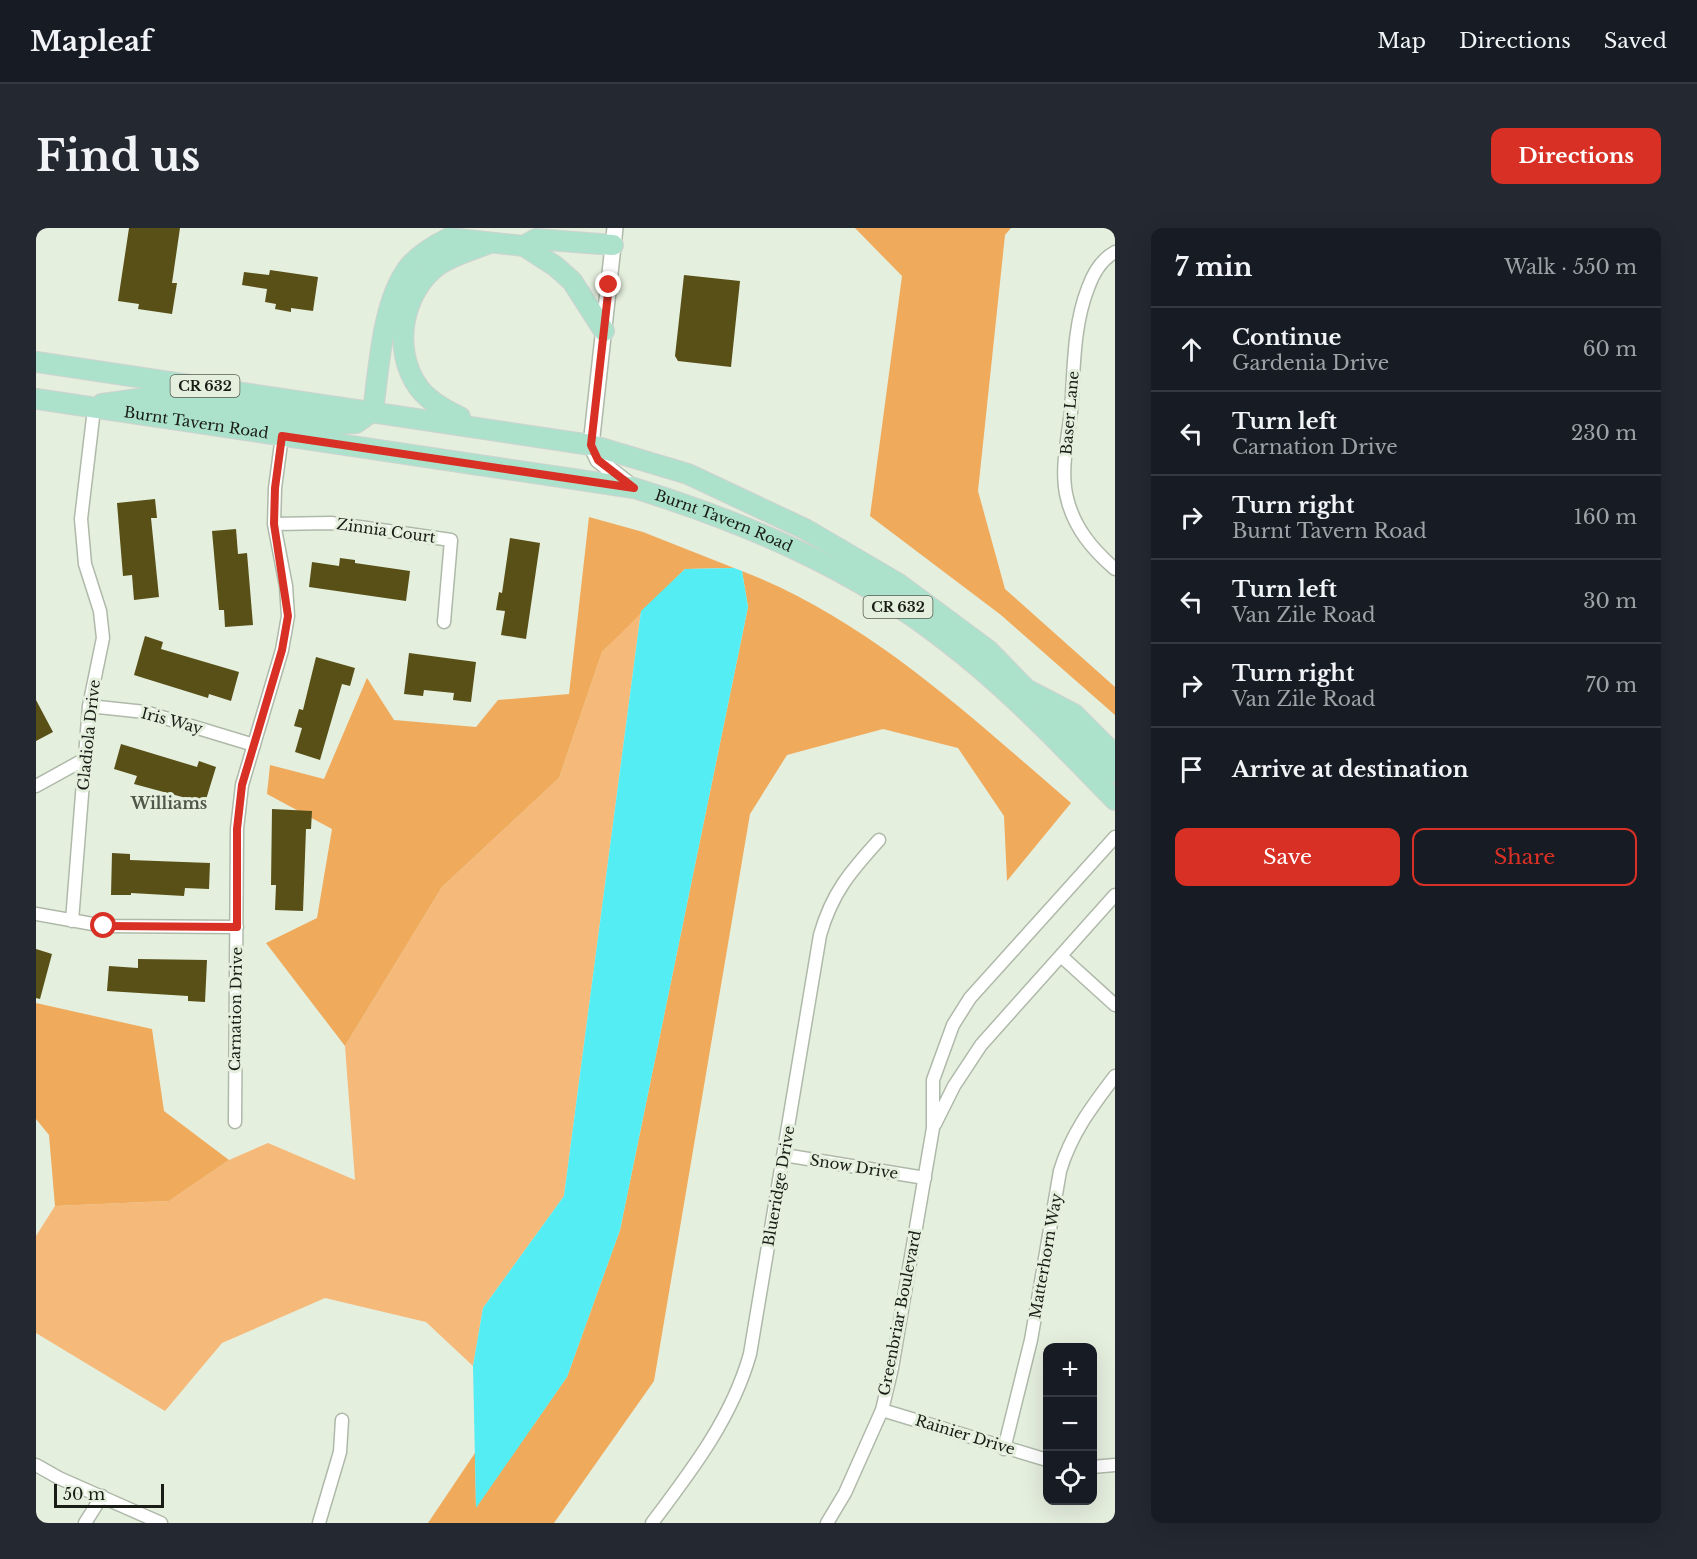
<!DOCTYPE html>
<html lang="en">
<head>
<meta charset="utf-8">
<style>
  :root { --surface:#171b24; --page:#242831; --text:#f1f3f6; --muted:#9ea1a6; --line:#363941; --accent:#d93025 }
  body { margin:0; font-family:"Libre Baskerville",serif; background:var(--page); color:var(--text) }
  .controls { position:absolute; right:18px; bottom:18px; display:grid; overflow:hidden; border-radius:12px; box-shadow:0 6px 24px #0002 }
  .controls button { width:54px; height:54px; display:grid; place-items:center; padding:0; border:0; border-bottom:2px solid var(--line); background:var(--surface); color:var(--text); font:30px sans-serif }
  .scale { position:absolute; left:18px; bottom:15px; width:110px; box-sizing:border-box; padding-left:6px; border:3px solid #191d16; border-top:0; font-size:16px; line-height:21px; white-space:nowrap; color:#191d16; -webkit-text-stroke:4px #e5efde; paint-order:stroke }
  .stop { position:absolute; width:18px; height:18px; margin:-14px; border:4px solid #d93025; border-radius:50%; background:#fff }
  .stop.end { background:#d93025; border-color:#fff; box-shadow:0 2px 6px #0008 }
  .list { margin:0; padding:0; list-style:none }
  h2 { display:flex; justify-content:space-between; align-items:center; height:78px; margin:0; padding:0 24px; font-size:26px }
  h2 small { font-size:20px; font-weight:400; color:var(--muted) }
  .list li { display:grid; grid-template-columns:39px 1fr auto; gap:18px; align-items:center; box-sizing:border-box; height:84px; padding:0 24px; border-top:2px solid var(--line) }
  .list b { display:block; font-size:22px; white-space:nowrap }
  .list p { margin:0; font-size:20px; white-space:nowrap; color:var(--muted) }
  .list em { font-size:20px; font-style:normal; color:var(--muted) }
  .actions { display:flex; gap:12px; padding:18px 24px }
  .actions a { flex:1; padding:14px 0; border:2px solid var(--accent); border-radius:12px; text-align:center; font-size:21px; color:var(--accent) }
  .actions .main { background:var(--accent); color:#fff }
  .icon { flex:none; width:33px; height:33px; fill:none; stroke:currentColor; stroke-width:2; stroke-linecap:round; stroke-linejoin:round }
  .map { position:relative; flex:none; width:1079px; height:1295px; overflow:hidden; border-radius:12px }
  header { display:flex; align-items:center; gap:36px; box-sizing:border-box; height:84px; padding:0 30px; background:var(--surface); border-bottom:2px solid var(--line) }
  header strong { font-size:28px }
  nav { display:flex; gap:33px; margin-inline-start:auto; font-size:21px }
  .intro { display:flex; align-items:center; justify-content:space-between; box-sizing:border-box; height:144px; padding:0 36px }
  h1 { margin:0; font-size:42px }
  .button { padding:15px 27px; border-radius:12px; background:var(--accent); color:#fff; font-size:21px; font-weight:700 }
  main { display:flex; gap:36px; padding:0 36px }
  aside { flex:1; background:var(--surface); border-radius:12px; box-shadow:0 6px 24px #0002 }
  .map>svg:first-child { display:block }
  .green { fill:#f5b97a }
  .forest { fill:#f0aa5b }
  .water { fill:#55edf4 }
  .building { fill:#585017 }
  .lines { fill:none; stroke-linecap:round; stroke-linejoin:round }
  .minor-casing { stroke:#afb9a9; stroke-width:15 }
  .tertiary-casing { stroke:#afb9a9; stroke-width:18 }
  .primary-casing { stroke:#d1d2d0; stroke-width:22 }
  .minor { stroke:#fff; stroke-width:12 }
  .tertiary { stroke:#fff; stroke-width:15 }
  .primary { stroke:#ace1cc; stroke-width:20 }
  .route { stroke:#d93025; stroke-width:8 }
  .labels { text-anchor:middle; stroke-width:6; stroke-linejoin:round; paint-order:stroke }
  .shield { fill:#e5efde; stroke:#565c52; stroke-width:1.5 }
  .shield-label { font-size:14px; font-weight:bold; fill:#191d16 }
  .street-label { font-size:15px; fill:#191d16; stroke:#e5efde }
  .neighbourhood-label { font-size:16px; font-weight:bold; fill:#4e5749; stroke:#e5efde }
</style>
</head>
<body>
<header>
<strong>Mapleaf</strong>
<nav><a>Map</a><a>Directions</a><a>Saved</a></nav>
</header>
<div class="intro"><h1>Find us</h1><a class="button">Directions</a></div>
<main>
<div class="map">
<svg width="1079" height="1295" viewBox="0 0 1079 1295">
  <rect width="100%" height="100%" fill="#e5efde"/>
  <!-- green -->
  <path class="green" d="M 605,383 L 528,968 L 447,1080 L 437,1138 L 390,1094 L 289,1070 L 186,1115 L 129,1183 L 0,1105 L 0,1008 L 19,978 L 133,973 L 193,932 L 232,915 L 319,952 L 309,818 L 406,659 L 523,550 L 566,424 Z"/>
  <!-- forest -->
  <path class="forest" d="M 819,0 L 975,0 L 969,7 L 942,263 L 969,361 L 1079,459 L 1079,487 L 965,387 L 834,288 L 866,48 Z
    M 553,289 L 607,304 L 698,340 L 649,341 L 566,424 L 523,550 L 406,659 L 309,818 L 230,715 L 281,690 L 296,601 L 231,566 L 234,537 L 288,551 L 331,450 L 358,492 L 440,499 L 462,472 L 533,466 Z
    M 706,343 C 833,392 934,488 1035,575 L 971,653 L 968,588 L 922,520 L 847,501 L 751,527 L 714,586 L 618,1153 L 518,1295 L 392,1295 L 439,1225 L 440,1279 L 531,1149 L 584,1002 L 712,379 Z
    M 0,775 L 116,801 L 128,883 L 193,932 L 133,973 L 19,978 L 13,907 L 0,891 Z"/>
  <!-- water -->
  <path class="water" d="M 698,340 L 706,343 L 712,379 L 584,1002 L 531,1149 L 440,1280 L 437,1138 L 447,1080 L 528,968 L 605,383 L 649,341 Z"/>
  <!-- building -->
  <path class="building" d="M 93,0 L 144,0 L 136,55 L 141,55 L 136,86 L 102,81 L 103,76 L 82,73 Z
    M 234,42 L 282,49 L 277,83 L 255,80 L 255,84 L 239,81 L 240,76 L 229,74 L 231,61 L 206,57 L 208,44 L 233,47 Z
    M 648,47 L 704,53 L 695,139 L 642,133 L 639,128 Z
    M 119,271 L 121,290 L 115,290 L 123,369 L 98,372 L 96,347 L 87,348 L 81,275 Z
    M 200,301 L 202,326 L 211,325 L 217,397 L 189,399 L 188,382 L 183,382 L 176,303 Z
    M 474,310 L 504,315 L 490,411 L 465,407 L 469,383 L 460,382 L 463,364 L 466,365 Z
    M 304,330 L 319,332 L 319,335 L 374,343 L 370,373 L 273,359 L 276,334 L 303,338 Z
    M 109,408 L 127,414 L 125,421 L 203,444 L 195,473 L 173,466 L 172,470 L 98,447 Z
    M 373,425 L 440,434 L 435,474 L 417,472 L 418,465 L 388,462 L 387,468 L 368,466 Z
    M 280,429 L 319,440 L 314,458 L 306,456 L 284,532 L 259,524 L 266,500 L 258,498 L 263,481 L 267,482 Z
    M 0,472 L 17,504 L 0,513 Z
    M 85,516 L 161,539 L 163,533 L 180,539 L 168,578 L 149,572 L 150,570 L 98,556 L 101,548 L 78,541 Z
    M 236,581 L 276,583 L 275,601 L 270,601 L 267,683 L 239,682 L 240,657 L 235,657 Z
    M 76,625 L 94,626 L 94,632 L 174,635 L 173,661 L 149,660 L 148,668 L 95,665 L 95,667 L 75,667 Z
    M 0,721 L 16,726 L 4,771 L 0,770 Z
    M 102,731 L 171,732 L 169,774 L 152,773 L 152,768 L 71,763 L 73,738 L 102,740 Z"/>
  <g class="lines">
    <!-- minor casing -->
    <g class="minor-casing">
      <path id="minor" d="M 1079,24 C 1066,31 1057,46 1052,60 C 1037,98 1038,143 1035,183 C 1032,210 1024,243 1031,270 C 1038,300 1057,322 1079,341
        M 238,296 L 295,295 L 415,312 L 408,394
        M 53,478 L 109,484 L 218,517
        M 0,558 L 49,531
        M 0,686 L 68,698 L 201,699
        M 36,693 L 53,478 L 67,410 L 64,383 L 49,336 L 45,291 L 58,181
        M 1025,728 L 1079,777
        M 199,894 L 201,601 L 206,557 L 246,422 L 252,388 L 250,358 L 238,296 L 239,260 L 246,208
        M 899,896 L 918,858 L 945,817 L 1079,667
        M 748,927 L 889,950
        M 846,1182 L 1011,1232
        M 968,1221 L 995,1112 L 1024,943 C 1035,906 1056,878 1079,848
        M 0,1237 L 23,1250 L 125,1295
        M 1056,1239 L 1079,1237
        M 49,1295 L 66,1268
        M 283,1295 L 304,1224 L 306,1192
        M 616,1295 C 656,1242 696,1190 714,1126 L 784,707 C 796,665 814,644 843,612
        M 791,1295 L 809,1265 L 846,1182 L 856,1140 L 897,900 L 897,852 L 917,797 L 934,770 L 1079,609"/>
    </g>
    <!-- tertiary casing -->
    <g class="tertiary-casing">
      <path id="tertiary" d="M 579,0 L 555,217 L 562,232 L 595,258"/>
    </g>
    <!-- primary casing -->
    <g class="primary-casing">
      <g id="primary">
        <path d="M 488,18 L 500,11 L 577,17"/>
        <path d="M 0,134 L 555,217 L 652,246 L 769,301 L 863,356 L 952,422 L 990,461 L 1038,486 L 1079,527"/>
        <path id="s1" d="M 0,171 L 598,260 C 710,295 817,340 910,413 C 972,460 1025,517 1079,572"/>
        <path d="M 66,176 L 110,170 L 301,196 L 320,195 L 337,183 C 343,140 346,75 372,40 C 382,27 399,17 413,10 L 488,18 L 519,38 L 536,53 L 568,103"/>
        <path d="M 424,189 C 409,182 394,174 383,160 C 355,122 366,62 404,36 C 418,27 436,22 451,16"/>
        <path d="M 1009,479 L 1079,545"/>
      </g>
    </g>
    <!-- minor -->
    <use href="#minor" class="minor"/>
    <!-- tertiary -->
    <use href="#tertiary" class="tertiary"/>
    <!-- primary -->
    <use href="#primary" class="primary"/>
  </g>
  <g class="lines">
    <!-- route -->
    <path class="route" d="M 68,698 L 201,699 L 201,601 L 206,557 L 246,422 L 252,388 L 238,296 L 239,260 L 246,208 L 598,260 L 562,232 L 555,217 L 573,57"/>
  </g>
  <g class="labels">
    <!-- shield labels -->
    <g class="shield">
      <rect x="134.5" y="147" width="69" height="22" rx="4.5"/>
      <rect x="827.5" y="368" width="69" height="22" rx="4.5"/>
    </g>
    <g class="shield-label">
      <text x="169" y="163">CR 632</text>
      <text x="862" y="384">CR 632</text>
    </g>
    <!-- street labels -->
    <g class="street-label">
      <text transform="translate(1034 185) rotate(-85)" y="5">Baser Lane</text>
      <text dy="5" stroke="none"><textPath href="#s1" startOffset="162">Burnt Tavern Road</textPath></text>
      <text dy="5" stroke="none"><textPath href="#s1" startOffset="700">Burnt Tavern Road</textPath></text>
      <text transform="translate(350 303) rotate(8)" y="5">Zinnia Court</text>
      <text transform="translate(136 493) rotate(15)" y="5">Iris Way</text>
      <text transform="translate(53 507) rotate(-84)" y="5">Gladiola Drive</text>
      <text transform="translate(200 781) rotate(-89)" y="5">Carnation Drive</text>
      <text transform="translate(818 939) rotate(9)" y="5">Snow Drive</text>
      <text transform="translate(743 958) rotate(-80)" y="5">Blueridge Drive</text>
      <text transform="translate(1010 1028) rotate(-80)" y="5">Matterhorn Way</text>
      <text transform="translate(864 1085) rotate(-79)" y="5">Greenbriar Boulevard</text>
      <text transform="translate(929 1207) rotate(17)" y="5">Rainier Drive</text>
    </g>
    <!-- neighbourhood labels -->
    <g class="neighbourhood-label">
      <text x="133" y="581">Williams</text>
    </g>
  </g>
</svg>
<div class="controls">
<button>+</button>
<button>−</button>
<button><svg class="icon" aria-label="locate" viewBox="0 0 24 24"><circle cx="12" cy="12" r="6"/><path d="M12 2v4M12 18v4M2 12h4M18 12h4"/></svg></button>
</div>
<div class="scale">50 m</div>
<div class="stop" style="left:68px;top:698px"></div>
<div class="stop end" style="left:573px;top:57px"></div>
</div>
<aside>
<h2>7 min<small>Walk · 550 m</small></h2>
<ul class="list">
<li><svg class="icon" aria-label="ahead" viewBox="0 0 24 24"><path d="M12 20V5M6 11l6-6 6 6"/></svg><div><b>Continue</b><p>Gardenia Drive</p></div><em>60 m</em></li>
<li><svg class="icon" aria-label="left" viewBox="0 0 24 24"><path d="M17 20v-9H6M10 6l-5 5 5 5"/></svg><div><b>Turn left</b><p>Carnation Drive</p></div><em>230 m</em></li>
<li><svg class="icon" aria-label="right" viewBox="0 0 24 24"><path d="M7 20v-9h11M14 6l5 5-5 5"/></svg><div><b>Turn right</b><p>Burnt Tavern Road</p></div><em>160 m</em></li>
<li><svg class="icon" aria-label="left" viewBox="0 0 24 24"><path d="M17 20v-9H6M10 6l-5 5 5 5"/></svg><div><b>Turn left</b><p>Van Zile Road</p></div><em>30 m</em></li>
<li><svg class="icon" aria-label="right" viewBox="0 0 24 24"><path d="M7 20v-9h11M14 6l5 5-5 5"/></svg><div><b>Turn right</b><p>Van Zile Road</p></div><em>70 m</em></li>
<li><svg class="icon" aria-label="arrive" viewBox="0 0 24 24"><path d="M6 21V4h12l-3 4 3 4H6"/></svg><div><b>Arrive at destination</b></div></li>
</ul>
<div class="actions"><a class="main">Save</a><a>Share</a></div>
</aside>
</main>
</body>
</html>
